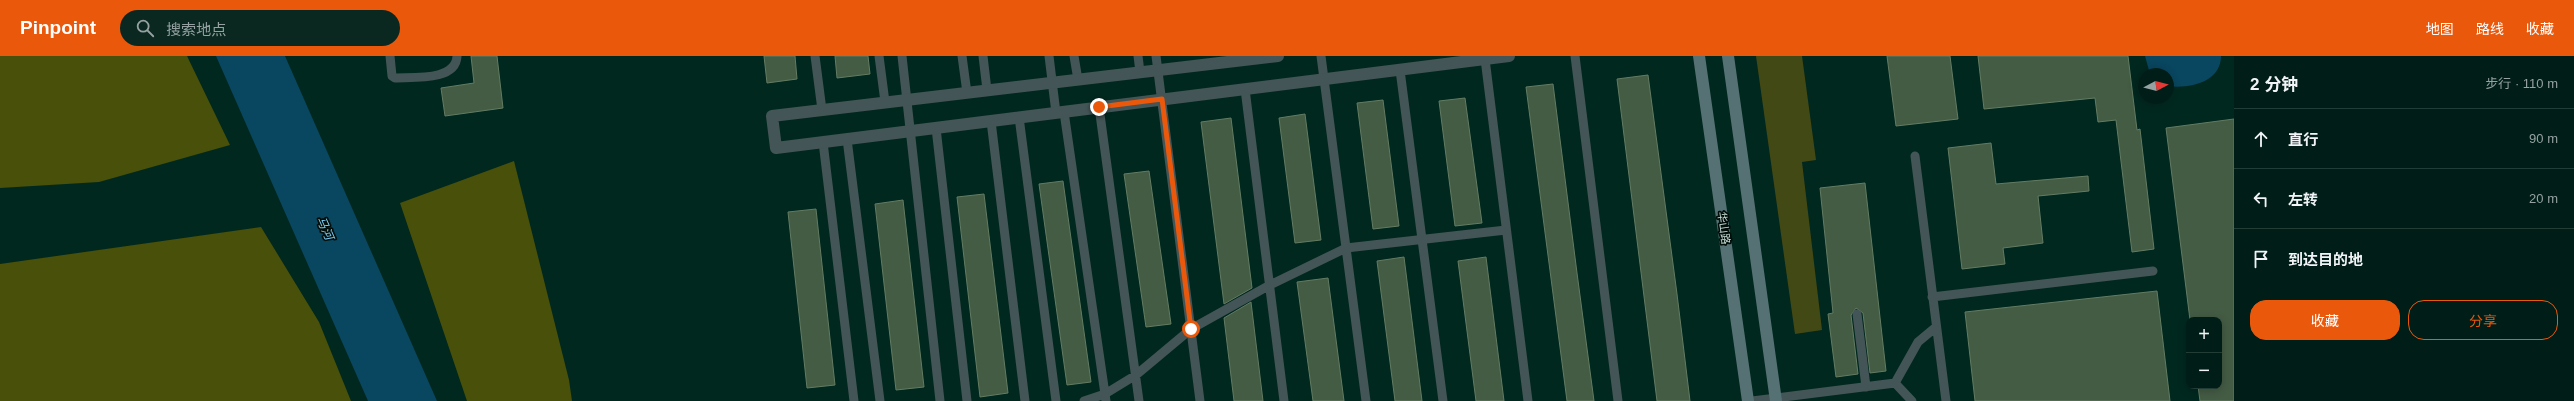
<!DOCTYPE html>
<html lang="zh">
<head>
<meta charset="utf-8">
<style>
  :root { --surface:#001e17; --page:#0a2720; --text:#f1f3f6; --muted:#95a2a1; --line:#223c36; --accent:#ea580c }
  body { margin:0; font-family:Arial,"Noto Sans SC",sans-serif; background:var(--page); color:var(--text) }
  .controls { position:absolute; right:12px; bottom:12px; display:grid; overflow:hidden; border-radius:8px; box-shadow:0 2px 10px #0003 }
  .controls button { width:36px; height:36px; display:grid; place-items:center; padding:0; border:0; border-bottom:1px solid var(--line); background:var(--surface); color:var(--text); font:20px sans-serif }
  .compass { position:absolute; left:2138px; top:12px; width:36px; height:36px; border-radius:50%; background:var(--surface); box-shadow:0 2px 10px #0003; rotate:83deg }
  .stop { position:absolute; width:12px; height:12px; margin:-9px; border:3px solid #ea580c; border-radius:50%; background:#fff }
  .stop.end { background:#ea580c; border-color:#fff; box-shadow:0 1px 4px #0008 }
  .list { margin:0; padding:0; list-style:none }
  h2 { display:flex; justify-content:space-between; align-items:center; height:52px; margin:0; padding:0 16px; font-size:17px }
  h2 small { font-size:13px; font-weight:400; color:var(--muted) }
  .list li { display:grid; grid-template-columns:26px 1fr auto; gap:12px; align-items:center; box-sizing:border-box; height:60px; padding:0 16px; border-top:1px solid var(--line) }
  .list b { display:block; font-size:15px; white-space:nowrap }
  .list em { font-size:13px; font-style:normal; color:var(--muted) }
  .actions { display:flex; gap:8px; padding:12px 16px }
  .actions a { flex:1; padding:9px 0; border:1px solid var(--accent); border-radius:16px; text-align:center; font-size:14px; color:var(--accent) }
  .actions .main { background:var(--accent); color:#fff }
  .icon { flex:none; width:22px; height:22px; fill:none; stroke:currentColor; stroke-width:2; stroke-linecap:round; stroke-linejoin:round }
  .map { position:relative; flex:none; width:2234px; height:345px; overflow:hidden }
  header { display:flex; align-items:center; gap:24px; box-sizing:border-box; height:56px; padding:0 20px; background:var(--accent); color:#fff }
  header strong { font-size:19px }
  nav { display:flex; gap:22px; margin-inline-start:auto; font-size:14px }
  .search { width:280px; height:36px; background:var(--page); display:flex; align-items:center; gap:10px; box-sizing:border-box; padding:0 14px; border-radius:22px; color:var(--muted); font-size:15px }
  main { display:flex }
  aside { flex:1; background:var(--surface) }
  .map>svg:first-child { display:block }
  .green { fill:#434915 }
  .forest { fill:#485009 }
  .water { fill:#09465f }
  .building { fill:#445b44; stroke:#637c63 }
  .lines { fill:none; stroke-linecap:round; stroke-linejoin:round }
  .lane { stroke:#435556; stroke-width:9 }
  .street { stroke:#435556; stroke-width:12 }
  .secondary { stroke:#557174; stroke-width:12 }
  .route { stroke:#ea580c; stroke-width:5 }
  .labels { text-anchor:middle; stroke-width:3.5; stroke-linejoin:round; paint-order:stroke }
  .street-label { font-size:11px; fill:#cde1db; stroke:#020e0a }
  .water-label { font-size:12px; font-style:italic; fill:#7fcdf4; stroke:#020e0a }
</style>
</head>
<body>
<header>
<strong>Pinpoint</strong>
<div class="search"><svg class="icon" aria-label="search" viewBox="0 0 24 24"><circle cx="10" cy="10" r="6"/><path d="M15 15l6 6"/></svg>搜索地点</div>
<nav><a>地图</a><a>路线</a><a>收藏</a></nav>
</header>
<main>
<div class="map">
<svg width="2234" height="345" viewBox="0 0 2234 345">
  <rect width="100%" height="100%" fill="#00281f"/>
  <!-- green -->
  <path class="green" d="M 1756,0 L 1802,0 L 1816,104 L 1802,106 L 1822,274 L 1795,278 Z"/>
  <!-- forest -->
  <path class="forest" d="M 0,0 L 187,0 L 230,89 L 99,126 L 0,132 Z
    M 514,105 L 569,324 L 572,345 L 467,345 L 400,147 Z
    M 261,171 L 319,266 L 351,345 L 0,345 L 0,208 Z"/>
  <!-- water -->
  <path class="water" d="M 216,0 L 285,0 L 437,345 L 368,345 Z
    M 2145,0 L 2221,0 C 2221,26 2190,33 2168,30 L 2168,18 L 2150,18 Z"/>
  <!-- building -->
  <path class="building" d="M 471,0 L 497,0 L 503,52 L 445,60 L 441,32 L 474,27 Z
    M 764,0 L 795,0 L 797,23 L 767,27 Z
    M 835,0 L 868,0 L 870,18 L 837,22 Z
    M 1887,0 L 1950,0 L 1958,63 L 1896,70 Z
    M 1978,0 L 2128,0 L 2137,74 L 2140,73 L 2154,193 L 2132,196 L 2116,64 L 2098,66 L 2095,42 L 1984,53 Z
    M 1648,19 L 1677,238 L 1690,345 L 1657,345 L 1617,23 Z
    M 1553,28 L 1577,217 L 1594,345 L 1567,345 L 1549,207 L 1526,31 Z
    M 1465,42 L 1482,167 L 1455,170 L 1439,45 Z
    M 1383,44 L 1399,170 L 1373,173 L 1357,47 Z
    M 1305,58 L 1321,184 L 1295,187 L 1279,62 Z
    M 1231,62 L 1252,232 L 1224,248 L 1201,66 Z
    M 2234,63 L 2234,345 L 2200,345 L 2198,330 L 2219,330 L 2219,264 L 2190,264 L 2166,72 Z
    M 1991,87 L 1996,128 L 2088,120 L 2089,135 L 2038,140 L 2043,187 L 2003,192 L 2005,208 L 1962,213 L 1948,92 Z
    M 1149,115 L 1171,268 L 1146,271 L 1124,118 Z
    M 1063,125 L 1091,326 L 1067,329 L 1039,128 Z
    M 1865,127 L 1886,315 L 1870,317 L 1863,257 L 1856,252 L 1851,259 L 1858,318 L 1836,321 L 1828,258 L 1833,257 L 1820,132 Z
    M 984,138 L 1008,337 L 980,341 L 957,141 Z
    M 903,144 L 924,331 L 896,334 L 875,148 Z
    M 816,153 L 835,329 L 807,332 L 788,156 Z
    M 1404,201 L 1422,345 L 1395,345 L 1377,205 Z
    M 1486,201 L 1504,345 L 1476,345 L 1458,205 Z
    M 1328,222 L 1344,345 L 1313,345 L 1297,226 Z
    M 2157,235 L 2170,345 L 1975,345 L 1965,256 Z
    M 1251,246 L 1263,345 L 1234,345 L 1224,262 Z"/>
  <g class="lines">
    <!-- lane -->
    <path class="lane" d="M 390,0 L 392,20 L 395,22 C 414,21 456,25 457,0
      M 815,0 L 822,54
      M 879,0 L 885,46
      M 902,0 L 940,345
      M 962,0 L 967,37
      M 983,0 L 987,34
      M 1049,0 L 1056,57
      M 1074,0 L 1078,24
      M 1138,0 L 1140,16
      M 1156,0 L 1200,345
      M 1321,0 L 1366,345
      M 1575,0 L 1618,345
      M 1485,3 L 1528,345
      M 1400,14 L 1443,345
      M 1245,33 L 1284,345
      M 1099,51 L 1139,345
      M 1064,56 L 1106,345
      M 1019,61 L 1056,345
      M 991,65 L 1025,345
      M 936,72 L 967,345
      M 847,83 L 880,345
      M 823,86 L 854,345
      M 1915,100 L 1946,345
      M 1932,241 L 2153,215
      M 1857,258 L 1866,331
      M 1895,327 L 1918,286 L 1936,271
      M 1895,327 L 1912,345
      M 1084,345 L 1105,338 L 1136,319 L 1191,273 L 1270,229 L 1346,192 L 1506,174
      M 1752,345 L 1895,327"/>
    <!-- street -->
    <path class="street" d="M 1278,0 L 772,60 L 776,92 L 1509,0"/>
    <!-- secondary -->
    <path class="secondary" d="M 1699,0 L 1748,345
      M 1728,0 L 1776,345"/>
  </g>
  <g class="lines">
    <!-- route -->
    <path class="route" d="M 1099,51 L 1162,43 L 1191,273"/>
  </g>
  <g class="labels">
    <!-- street labels -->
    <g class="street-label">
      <text transform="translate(1724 172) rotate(82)" y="4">华山路</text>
    </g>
    <!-- water labels -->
    <g class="water-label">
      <text transform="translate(325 172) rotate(66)" y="4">马河</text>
    </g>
  </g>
</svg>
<div class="controls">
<button>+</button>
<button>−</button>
</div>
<svg class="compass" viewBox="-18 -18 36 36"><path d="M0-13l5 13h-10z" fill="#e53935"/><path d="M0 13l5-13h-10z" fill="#95a2a1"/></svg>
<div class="stop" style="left:1191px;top:273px"></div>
<div class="stop end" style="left:1099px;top:51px"></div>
</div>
<aside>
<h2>2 分钟<small>步行 · 110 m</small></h2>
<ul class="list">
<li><svg class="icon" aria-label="ahead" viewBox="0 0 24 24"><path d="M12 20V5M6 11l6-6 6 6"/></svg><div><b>直行</b></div><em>90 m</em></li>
<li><svg class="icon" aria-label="left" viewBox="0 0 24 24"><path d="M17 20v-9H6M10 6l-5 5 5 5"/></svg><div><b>左转</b></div><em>20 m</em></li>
<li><svg class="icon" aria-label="arrive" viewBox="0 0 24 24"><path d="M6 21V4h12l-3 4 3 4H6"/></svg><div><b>到达目的地</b></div></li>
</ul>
<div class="actions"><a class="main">收藏</a><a>分享</a></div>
</aside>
</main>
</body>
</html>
